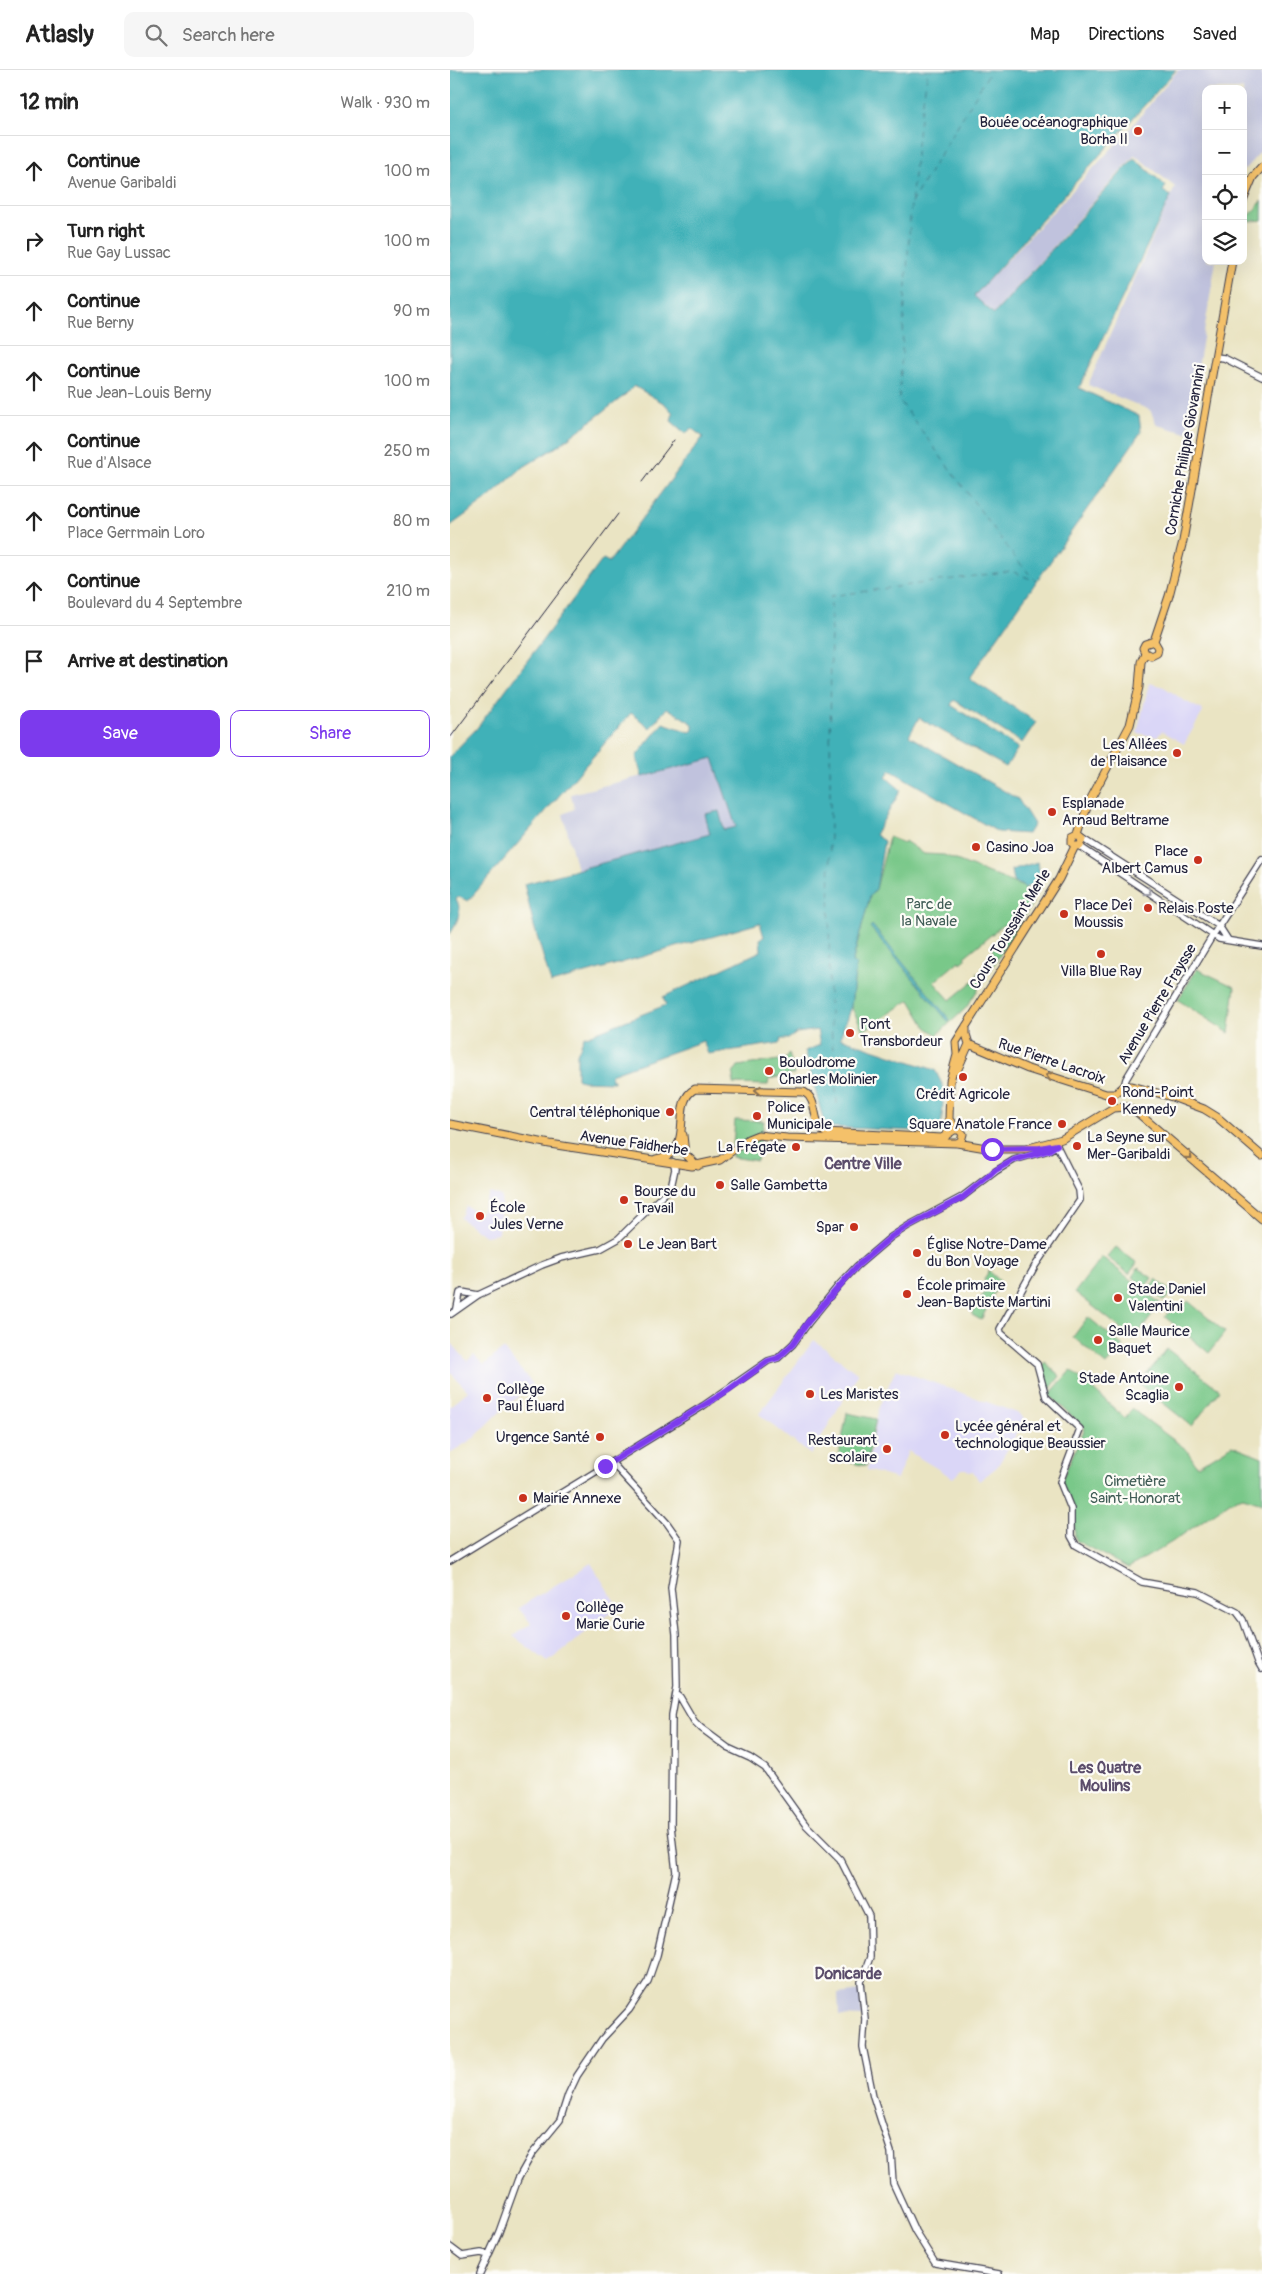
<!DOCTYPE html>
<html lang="en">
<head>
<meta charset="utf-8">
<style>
  :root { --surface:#fff; --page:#f6f6f6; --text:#222; --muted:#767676; --line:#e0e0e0; --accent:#7c3aed }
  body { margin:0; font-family:Pangolin,sans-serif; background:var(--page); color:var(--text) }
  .controls { position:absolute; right:15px; top:15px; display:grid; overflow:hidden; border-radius:10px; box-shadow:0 5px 20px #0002 }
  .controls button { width:45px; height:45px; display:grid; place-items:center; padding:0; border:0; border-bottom:1px solid var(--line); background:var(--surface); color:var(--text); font:25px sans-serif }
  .stop { position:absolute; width:15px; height:15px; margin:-11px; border:4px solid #7c3aed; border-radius:50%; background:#fff }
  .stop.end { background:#7c3aed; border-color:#fff; box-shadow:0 1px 5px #0008 }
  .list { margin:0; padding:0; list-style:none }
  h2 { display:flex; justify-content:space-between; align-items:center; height:65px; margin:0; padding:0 20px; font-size:21px }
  h2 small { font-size:16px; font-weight:400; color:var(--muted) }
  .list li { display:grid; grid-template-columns:32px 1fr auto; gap:15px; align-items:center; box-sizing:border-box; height:70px; padding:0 20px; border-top:1px solid var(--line) }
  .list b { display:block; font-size:19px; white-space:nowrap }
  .list p { margin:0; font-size:16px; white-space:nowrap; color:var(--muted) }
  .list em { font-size:16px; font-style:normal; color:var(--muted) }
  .actions { display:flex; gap:10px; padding:15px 20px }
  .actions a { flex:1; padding:11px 0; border:1px solid var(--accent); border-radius:10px; text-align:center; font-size:18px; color:var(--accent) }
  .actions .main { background:var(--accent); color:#fff }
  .icon { flex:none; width:28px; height:28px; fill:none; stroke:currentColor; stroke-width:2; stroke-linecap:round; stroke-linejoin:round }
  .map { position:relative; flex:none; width:812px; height:2204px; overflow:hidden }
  header { display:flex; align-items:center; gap:30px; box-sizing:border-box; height:70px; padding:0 25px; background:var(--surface); border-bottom:1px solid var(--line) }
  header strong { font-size:24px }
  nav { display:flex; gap:28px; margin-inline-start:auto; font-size:18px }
  .search { width:350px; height:45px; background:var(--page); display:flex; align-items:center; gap:12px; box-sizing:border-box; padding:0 18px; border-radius:10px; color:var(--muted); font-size:19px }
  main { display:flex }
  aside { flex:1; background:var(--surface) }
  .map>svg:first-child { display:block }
  .built { fill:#dad6f7 }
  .industrial { fill:#c0c2dd }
  .green { fill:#79c889; stroke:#4e7562 }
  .water { fill:#40b1b8; stroke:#316a7a }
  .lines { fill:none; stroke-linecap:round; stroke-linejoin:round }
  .ferry { stroke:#306273; stroke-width:1; stroke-dasharray:6 5; stroke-linecap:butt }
  .minor-casing { stroke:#403f4f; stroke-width:8 }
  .major-casing { stroke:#403f4f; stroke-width:9 }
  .minor { stroke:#fff; stroke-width:5.5 }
  .major { stroke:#f4c16a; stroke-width:7 }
  .rail { stroke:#22223b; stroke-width:1 }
  .oneway { stroke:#9c9ca7 }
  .oneway2 { stroke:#8b7252 }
  .route { stroke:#7c3aed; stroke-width:6 }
  .poi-dot { fill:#c8321e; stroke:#fdfcf7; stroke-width:2 }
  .labels { text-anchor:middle; stroke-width:4.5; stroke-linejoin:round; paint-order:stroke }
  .poi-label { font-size:15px; fill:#22223b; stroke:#fdfcf7; text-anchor:start }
  .street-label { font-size:15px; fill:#22223b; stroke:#fdfcf7 }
  .park-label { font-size:15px; fill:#405c56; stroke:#fdfcf7 }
  .neighbourhood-label { font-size:16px; font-weight:bold; fill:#5b4d6b; stroke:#fdfcf7 }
</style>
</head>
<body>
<header>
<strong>Atlasly</strong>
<div class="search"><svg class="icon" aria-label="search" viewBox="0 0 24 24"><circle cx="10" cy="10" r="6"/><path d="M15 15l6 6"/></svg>Search here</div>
<nav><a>Map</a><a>Directions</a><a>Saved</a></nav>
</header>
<main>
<aside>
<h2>12 min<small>Walk · 930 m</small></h2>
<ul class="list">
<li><svg class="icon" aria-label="ahead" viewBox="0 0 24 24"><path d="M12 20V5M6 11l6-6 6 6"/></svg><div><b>Continue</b><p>Avenue Garibaldi</p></div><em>100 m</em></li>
<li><svg class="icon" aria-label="right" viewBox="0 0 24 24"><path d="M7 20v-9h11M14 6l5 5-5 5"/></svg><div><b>Turn right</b><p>Rue Gay Lussac</p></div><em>100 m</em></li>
<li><svg class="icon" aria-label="ahead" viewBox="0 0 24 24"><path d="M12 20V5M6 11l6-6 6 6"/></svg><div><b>Continue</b><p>Rue Berny</p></div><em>90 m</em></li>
<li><svg class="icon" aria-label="ahead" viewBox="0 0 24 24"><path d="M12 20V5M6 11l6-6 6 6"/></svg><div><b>Continue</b><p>Rue Jean-Louis Berny</p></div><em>100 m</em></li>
<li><svg class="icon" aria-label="ahead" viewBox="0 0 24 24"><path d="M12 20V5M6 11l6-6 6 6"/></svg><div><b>Continue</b><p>Rue d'Alsace</p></div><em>250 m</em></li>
<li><svg class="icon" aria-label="ahead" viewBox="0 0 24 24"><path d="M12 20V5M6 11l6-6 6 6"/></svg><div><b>Continue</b><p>Place Gerrmain Loro</p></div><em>80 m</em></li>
<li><svg class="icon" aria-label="ahead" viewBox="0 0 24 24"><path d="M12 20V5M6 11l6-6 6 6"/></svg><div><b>Continue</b><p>Boulevard du 4 Septembre</p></div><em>210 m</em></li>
<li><svg class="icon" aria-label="arrive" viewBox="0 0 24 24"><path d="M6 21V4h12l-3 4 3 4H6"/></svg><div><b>Arrive at destination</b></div></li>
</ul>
<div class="actions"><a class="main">Save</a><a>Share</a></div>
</aside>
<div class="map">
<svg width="812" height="2204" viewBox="0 0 812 2204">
  <rect width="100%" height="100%" fill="#fdfcf7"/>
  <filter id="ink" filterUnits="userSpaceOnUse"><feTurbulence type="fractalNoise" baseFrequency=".02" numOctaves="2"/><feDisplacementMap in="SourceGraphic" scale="10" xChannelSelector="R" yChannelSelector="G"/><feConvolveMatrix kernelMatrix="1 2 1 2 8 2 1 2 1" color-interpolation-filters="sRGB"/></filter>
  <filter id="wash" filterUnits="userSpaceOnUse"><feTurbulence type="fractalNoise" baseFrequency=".0096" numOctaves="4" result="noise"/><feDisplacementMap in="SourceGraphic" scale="20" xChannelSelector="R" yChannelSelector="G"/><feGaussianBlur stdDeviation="1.12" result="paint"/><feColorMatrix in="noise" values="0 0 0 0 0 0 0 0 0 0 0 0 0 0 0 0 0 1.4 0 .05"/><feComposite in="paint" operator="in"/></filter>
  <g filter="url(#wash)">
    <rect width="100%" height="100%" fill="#eae4c3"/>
    <!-- built -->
    <path class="built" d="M 699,613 L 714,617 L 735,631 L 752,640 L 753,642 L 734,674 L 712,661 L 707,667 L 687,663 Z
      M 40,1123 L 52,1127 L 48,1164 L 35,1166 L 10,1148 L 16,1136 L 30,1144 Z
      M 364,1270 L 408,1304 L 361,1385 L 309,1344 Z
      M 0,1271 L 17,1291 L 24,1285 L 34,1295 L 53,1279 L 83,1314 L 49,1343 L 24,1368 L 0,1383 L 0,1336 L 18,1321 L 0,1302 Z
      M 446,1299 L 570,1344 L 575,1350 L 547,1397 L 529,1411 L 523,1401 L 520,1402 L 516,1399 L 512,1399 L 503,1408 L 458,1381 L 447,1409 L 417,1400 L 429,1337 Z
      M 141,1493 L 168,1537 L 98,1592 L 63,1566 L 81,1553 L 68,1538 Z"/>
    <!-- industrial -->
    <path class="industrial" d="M 728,0 L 812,0 L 812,80 L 793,101 L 793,19 L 756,19 L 756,191 L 766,191 L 737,363 L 707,355 L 700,340 L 638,315 L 725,117 L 685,85 L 544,243 L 524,226 L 678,61 Z
      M 263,688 L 286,757 L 274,760 L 268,741 L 260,764 L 127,800 L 113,744 L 124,739 L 121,724 Z
      M 410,1921 L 412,1947 L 389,1946 L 388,1924 Z"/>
    <!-- green -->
    <path class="green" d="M 812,131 L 812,150 L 794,152 Z
      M 439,767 L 454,773 L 455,771 L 474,784 L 494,785 L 576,818 L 573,825 L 583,832 L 540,901 L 534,898 L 544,887 L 542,878 L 559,863 L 556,856 L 553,855 L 514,887 L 516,889 L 511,893 L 509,891 L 484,912 L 500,930 L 528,907 L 527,903 L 536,907 L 516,938 L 487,965 L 476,957 L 460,930 L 413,961 L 401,936 L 406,895 L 402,894 L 420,826 L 426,819 Z
      M 747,899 L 785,917 L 779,963 L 728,930 Z
      M 339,983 L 344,1004 L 319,1009 L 318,1015 L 283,1014 L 283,1004 L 288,996 L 336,989 Z
      M 285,1050 L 314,1051 L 307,1091 L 282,1087 Z
      M 666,1177 L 687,1193 L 679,1204 L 657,1187 Z
      M 652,1187 L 711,1234 L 684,1269 L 625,1222 Z
      M 688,1198 L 702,1208 L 695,1217 L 682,1207 Z
      M 539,1201 L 550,1211 L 531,1250 L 522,1245 L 537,1217 L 534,1209 Z
      M 706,1209 L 722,1222 L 714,1231 L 698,1219 Z
      M 738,1231 L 775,1262 L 759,1283 L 715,1247 L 724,1236 L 730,1241 Z
      M 638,1247 L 673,1276 L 656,1295 L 623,1267 Z
      M 717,1279 L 770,1320 L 742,1356 L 689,1314 Z
      M 595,1292 L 610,1306 L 598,1322 L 591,1297 Z
      M 621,1300 L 675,1348 L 682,1339 L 737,1380 L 746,1395 L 748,1396 L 782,1375 L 812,1387 L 812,1433 L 793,1427 L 781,1431 L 722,1472 L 678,1498 L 627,1471 L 625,1467 L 624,1437 L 612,1415 L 612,1409 L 635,1358 L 599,1325 Z
      M 397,1343 L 426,1349 L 416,1396 L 388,1390 Z"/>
    <!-- water -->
    <path class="water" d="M 0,0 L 726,0 L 524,226 L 544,244 L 684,88 L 716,116 L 713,121 L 721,126 L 629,318 L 689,346 L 691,362 L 519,608 L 586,652 L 572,673 L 504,630 L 501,635 L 568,678 L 556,697 L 469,648 L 459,666 L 568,729 L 584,754 L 578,764 L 548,762 L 440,700 L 436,707 L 451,720 L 425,765 L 434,771 L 426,819 L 420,826 L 402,893 L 406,894 L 401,936 L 390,968 L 485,1000 L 494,1018 L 491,1062 L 375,1057 L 355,981 L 370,975 L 367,960 L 347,963 L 338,969 L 331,969 L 330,973 L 258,984 L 253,971 L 161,1004 L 161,1010 L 164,1010 L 164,1012 L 132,1011 L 127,1008 L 127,984 L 134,967 L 216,935 L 213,927 L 311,881 L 310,869 L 314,867 L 310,853 L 101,913 L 84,856 L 74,814 L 260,764 L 255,744 L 269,741 L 274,760 L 286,757 L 263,688 L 192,707 L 186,686 L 213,653 L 240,662 L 243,660 L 243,654 L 217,638 L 200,658 L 181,643 L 18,831 L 9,827 L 6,829 C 13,840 7,854 0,864 L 0,686 L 27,658 L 153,489 L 159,492 L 253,367 L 241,358 L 236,364 L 221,351 L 223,343 L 215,334 L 184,316 L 174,326 L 108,376 L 72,398 L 36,430 L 0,456 Z
      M 587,792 L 590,803 L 587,819 L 579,815 L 576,818 L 563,811 L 561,800 Z
      M 422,855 L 500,950 L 498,951 L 420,857 Z"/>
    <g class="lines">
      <!-- ferry -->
      <path class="ferry" d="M 461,133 L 541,0
        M 387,1034 L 379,929 L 381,526 L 561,501 L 586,511 L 566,489 L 449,330 L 461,134 L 469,55 L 478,0"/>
    </g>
  </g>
  <g filter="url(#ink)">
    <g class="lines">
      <!-- minor casing -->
      <g class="minor-casing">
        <path id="minor" d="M 765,287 L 774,288 L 812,307
          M 631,767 L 769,856 L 778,870
          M 629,776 L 769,869 L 812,876
          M 674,1016 L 676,1009 L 763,865 L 812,789
          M 606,1074 L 629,1120 L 630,1130 L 585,1196 L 550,1259 L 551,1263 L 587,1294 L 596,1327 L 630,1359 L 610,1412 L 621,1439 L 621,1466 L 626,1475 L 692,1512 L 748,1522 L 787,1542 L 793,1550 L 808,1592 L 812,1599
          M 12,1222 L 28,1225
          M 7,1238 L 10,1223
          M 1,1244 L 28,1225 L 92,1195 L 111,1188 L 150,1179 L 168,1169 L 221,1117 L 225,1099 L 223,1092
          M 0,1491 L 253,1336 L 318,1291 L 328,1288 L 343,1274 L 359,1252 L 389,1215 L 407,1196 L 441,1167 L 458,1156 L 512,1127 L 546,1101 L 564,1090 L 599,1080 L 607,1075
          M 226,1624 L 230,1627 L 244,1651 L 251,1658 L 278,1678 L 300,1688 L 315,1698 L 355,1754 L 390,1789 L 419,1846 L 420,1887 L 411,1912 L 415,1949 L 413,1977 L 423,2026 L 441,2082 L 443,2113 L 465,2161 L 485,2193 L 549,2204
          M 0,2177 L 12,2186 L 31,2183 L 39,2185
          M 30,2204 L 49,2162 L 68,2109 L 82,2084 L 110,2050 L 118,2025 L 127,2006 L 152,1969 L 179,1940 L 198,1911 L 207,1885 L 226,1802 L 221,1756 L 222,1645 L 227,1617 L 226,1565 L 221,1518 L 229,1470 L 217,1453 L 161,1392"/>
      </g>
      <!-- major casing -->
      <g class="major-casing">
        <path id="major" d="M 793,131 L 803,107 L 812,97
          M 704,571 L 719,526 L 733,471 L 782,191
          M 695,583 L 701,586 L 707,583 L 708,578 L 704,571
          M 695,583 L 693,578 L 695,574 L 704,571
          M 628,765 L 638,734 L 680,655 L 689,617 L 691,592 L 695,583
          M 625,776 L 630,776 L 633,769 L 628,765
          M 625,776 L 622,773 L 622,768 L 628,765
          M 516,956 L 516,964 L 519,974
          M 519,974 L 578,999 L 656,1024 L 665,1024 L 674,1016 L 682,1016 L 722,1027 L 754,1039 L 767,1047 L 812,1086
          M 507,1001 L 519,974
          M 499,1050 L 513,1064 L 511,1071 L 507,1073
          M 0,1054 L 100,1074 L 242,1096 L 270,1090 L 298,1069 L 308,1065 L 337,1068 L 507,1073 L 542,1079 L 575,1079 L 612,1069 L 663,1038 L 677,1037 L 688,1043 L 812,1149
          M 233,1065 L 235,1084 L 248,1096
          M 496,1066 L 499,1050 L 500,1011 L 507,985 L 506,972 L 609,809 L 625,776
          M 206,1089 C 249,1082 218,1033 245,1019 L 354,1022 C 369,1030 361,1053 375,1062 L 492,1068 L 504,1060 L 508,1060"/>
      </g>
      <!-- minor -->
      <use href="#minor" class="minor"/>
      <!-- major -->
      <use href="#major" class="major"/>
      <!-- rail -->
      <path class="rail" d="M 192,412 L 224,370
        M 0,668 L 168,444"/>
    </g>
    <!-- one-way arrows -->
    <defs><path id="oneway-chevron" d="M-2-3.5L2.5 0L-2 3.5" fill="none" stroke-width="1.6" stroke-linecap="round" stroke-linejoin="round" transform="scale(1.25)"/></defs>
    <use class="oneway" href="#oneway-chevron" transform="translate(698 822) rotate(33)"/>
    <g class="oneway2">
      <use href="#oneway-chevron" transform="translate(599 1006) rotate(-164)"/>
      <use href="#oneway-chevron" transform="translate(308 1020) rotate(-178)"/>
      <use href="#oneway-chevron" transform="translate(739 1086) rotate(40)"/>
    </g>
  </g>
  <g class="lines" filter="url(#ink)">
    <!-- route -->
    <path class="route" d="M 155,1396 L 277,1321 L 318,1291 L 328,1288 L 343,1274 L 358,1252 L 407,1196 L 441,1167 L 458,1156 L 512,1128 L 546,1100 L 564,1090 L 599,1080 L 607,1075 L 590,1078 L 542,1079"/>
  </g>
  <!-- markers -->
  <g class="poi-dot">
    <circle cx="688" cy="61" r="5"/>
    <circle cx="727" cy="683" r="5"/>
    <circle cx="602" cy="742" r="5"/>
    <circle cx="526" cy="777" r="5"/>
    <circle cx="748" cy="790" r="5"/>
    <circle cx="698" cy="838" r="5"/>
    <circle cx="614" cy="844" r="5"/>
    <circle cx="651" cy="884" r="5"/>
    <circle cx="400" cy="963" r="5"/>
    <circle cx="319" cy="1001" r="5"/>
    <circle cx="513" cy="1007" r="5"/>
    <circle cx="662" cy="1031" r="5"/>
    <circle cx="220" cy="1042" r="5"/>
    <circle cx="307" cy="1046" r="5"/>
    <circle cx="612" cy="1054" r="5"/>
    <circle cx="627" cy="1076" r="5"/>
    <circle cx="346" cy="1077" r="5"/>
    <circle cx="270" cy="1115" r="5"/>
    <circle cx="174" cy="1130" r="5"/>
    <circle cx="30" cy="1146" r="5"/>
    <circle cx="404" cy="1157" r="5"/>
    <circle cx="178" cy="1174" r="5"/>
    <circle cx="467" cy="1183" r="5"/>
    <circle cx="457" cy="1224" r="5"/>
    <circle cx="668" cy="1228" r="5"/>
    <circle cx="648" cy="1270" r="5"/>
    <circle cx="729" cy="1317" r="5"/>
    <circle cx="360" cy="1324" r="5"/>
    <circle cx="37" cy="1328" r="5"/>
    <circle cx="495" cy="1365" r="5"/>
    <circle cx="150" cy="1367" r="5"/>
    <circle cx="437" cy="1379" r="5"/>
    <circle cx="73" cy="1428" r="5"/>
    <circle cx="116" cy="1546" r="5"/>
  </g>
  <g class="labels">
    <!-- poi labels -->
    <g class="poi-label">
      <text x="678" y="57" text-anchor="end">Bouée océanographique<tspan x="678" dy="17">Borha II</tspan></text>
      <text x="717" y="679" text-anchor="end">Les Allées<tspan x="717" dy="17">de Plaisance</tspan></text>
      <text x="612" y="738">Esplanade<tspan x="612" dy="17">Arnaud Beltrame</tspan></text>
      <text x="536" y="782">Casino Joa</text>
      <text x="738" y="786" text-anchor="end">Place<tspan x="738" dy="17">Albert Camus</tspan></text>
      <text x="624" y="840">Place Deî<tspan x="624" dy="17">Moussis</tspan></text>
      <text x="708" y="843">Relais Poste</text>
      <text x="651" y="906" text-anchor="middle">Villa Blue Ray</text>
      <text x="410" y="959">Pont<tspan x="410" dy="17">Transbordeur</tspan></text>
      <text x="329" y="997">Boulodrome<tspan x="329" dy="17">Charles Molinier</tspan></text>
      <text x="672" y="1027">Rond-Point<tspan x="672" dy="17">Kennedy</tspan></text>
      <text x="513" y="1029" text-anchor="middle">Crédit Agricole</text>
      <text x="317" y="1042">Police<tspan x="317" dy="17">Municipale</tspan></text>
      <text x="210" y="1047" text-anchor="end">Central téléphonique</text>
      <text x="602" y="1059" text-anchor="end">Square Anatole France</text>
      <text x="637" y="1072">La Seyne sur<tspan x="637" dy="17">Mer-Garibaldi</tspan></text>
      <text x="336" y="1082" text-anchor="end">La Frégate</text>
      <text x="280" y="1120">Salle Gambetta</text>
      <text x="184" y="1126">Bourse du<tspan x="184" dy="17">Travail</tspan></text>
      <text x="40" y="1142">École<tspan x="40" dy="17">Jules Verne</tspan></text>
      <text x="394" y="1162" text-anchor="end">Spar</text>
      <text x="188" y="1179">Le Jean Bart</text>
      <text x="477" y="1179">Église Notre-Dame<tspan x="477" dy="17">du Bon Voyage</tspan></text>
      <text x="467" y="1220">École primaire<tspan x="467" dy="17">Jean-Baptiste Martini</tspan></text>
      <text x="678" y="1224">Stade Daniel<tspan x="678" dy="17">Valentini</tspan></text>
      <text x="658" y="1266">Salle Maurice<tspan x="658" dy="17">Baquet</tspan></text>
      <text x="719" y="1313" text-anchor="end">Stade Antoine<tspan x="719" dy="17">Scaglia</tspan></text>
      <text x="47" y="1324">Collège<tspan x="47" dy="17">Paul Éluard</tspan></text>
      <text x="370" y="1329">Les Maristes</text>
      <text x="505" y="1361">Lycée général et<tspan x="505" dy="17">technologique Beaussier</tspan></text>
      <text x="140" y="1372" text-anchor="end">Urgence Santé</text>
      <text x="427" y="1375" text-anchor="end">Restaurant<tspan x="427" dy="17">scolaire</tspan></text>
      <text x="83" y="1433">Mairie Annexe</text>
      <text x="126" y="1542">Collège<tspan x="126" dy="17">Marie Curie</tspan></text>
    </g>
    <!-- street labels -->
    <g class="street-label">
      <text transform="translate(735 380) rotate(-80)" y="5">Corniche Philippe Giovannini</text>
      <text transform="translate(560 859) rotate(-58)" y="5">Cours Toussaint Merle</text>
      <text transform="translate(707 934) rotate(-59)" y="5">Avenue Pierre Fraysse</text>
      <text transform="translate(602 991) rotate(19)" y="5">Rue Pierre Lacroix</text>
      <text transform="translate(184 1073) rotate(8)" y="5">Avenue Faidherbe</text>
    </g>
    <!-- park labels -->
    <g class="park-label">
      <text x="479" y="839">Parc de<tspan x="479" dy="17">la Navale</tspan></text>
      <text x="685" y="1416">Cimetière<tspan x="685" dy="17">Saint-Honorat</tspan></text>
    </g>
    <!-- neighbourhood labels -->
    <g class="neighbourhood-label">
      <text x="413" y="1099">Centre Ville</text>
      <text x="655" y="1703">Les Quatre<tspan x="655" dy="18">Moulins</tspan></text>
      <text x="398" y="1909">Donicarde</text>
    </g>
  </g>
</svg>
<div class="controls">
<button>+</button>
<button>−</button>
<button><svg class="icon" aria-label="locate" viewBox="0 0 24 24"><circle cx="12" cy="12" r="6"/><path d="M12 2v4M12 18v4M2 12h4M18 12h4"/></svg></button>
<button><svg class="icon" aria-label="layers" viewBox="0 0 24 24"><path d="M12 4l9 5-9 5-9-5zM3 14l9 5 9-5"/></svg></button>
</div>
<div class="stop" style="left:542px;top:1079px"></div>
<div class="stop end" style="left:155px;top:1396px"></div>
</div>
</main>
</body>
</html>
